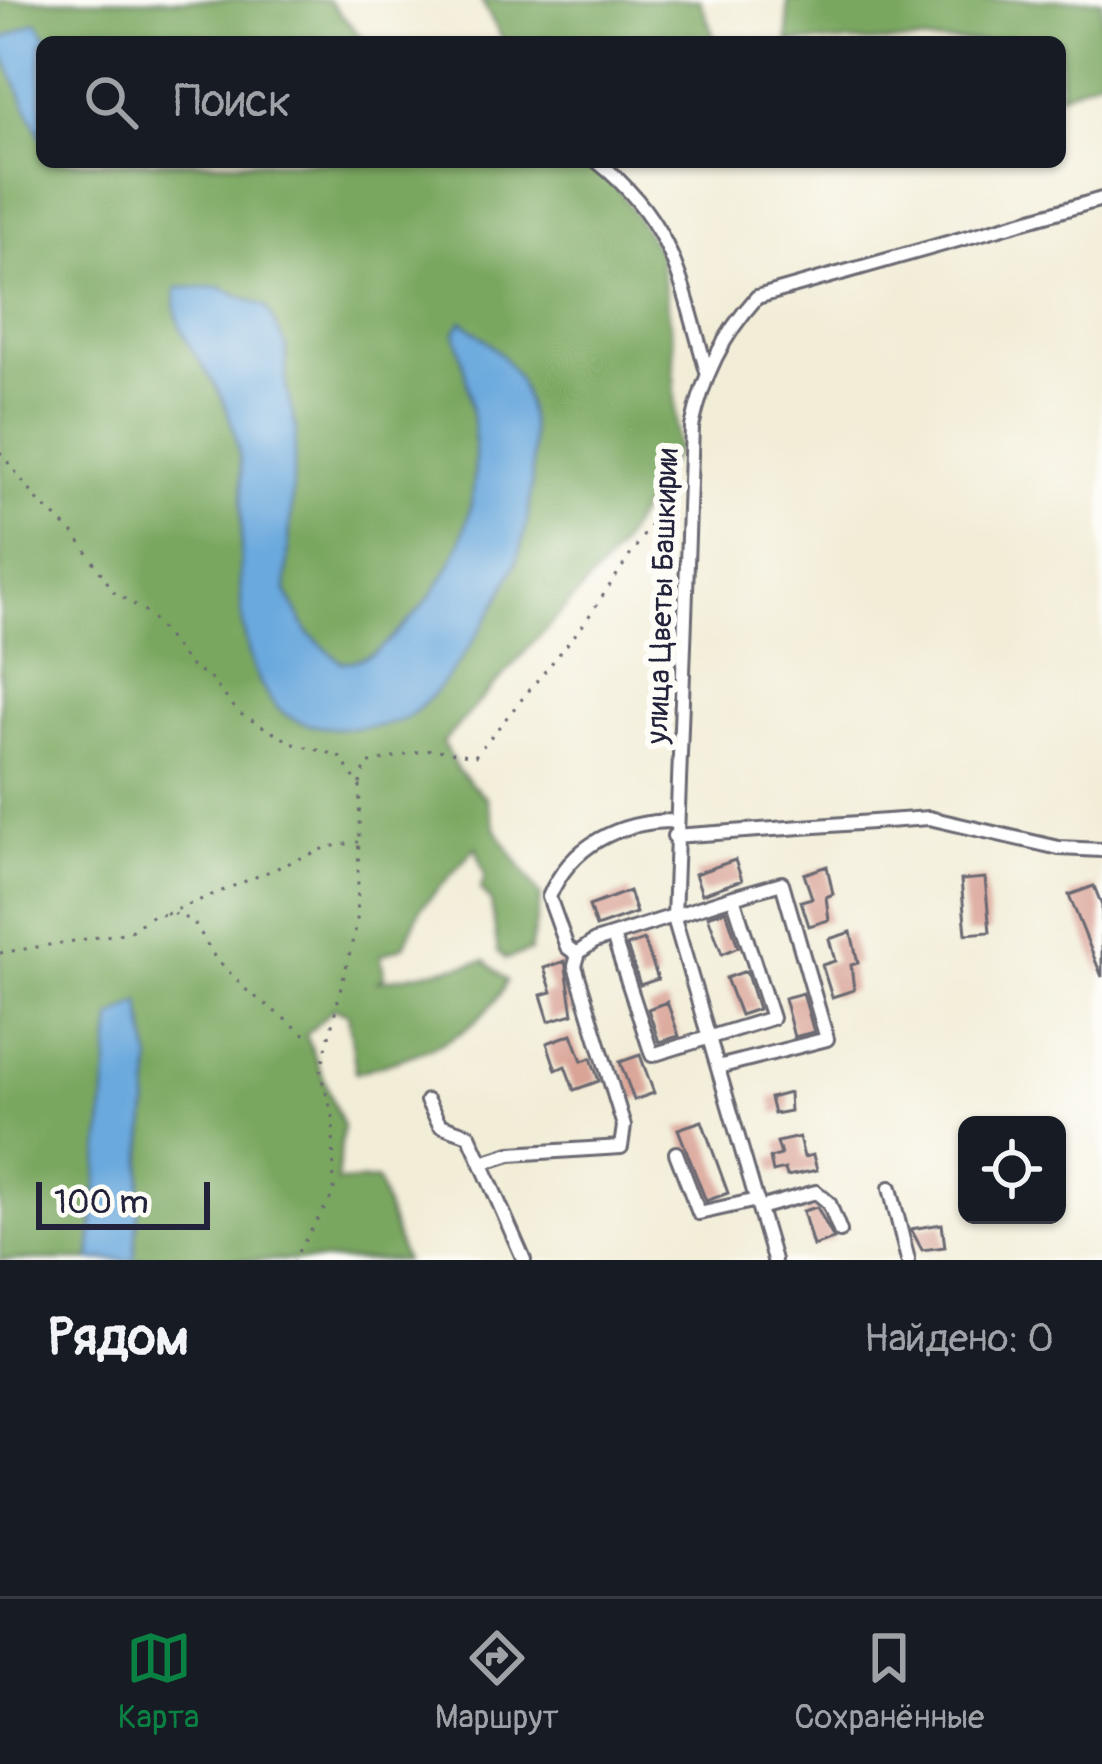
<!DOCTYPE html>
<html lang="ru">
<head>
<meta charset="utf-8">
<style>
  :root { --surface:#171b24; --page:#242831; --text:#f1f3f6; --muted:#9ea1a6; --line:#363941; --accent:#0b8043 }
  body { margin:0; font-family:Pangolin,sans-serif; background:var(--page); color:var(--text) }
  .controls { position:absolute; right:36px; bottom:36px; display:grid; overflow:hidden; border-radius:18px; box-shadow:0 3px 9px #0004 }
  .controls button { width:108px; height:108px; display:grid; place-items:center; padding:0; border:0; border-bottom:3px solid var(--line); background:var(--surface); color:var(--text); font:60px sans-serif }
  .scale { position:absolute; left:36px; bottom:30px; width:174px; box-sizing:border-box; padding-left:12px; border:6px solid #22223b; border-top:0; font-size:33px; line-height:42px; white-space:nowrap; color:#22223b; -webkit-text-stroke:9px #fdfcf7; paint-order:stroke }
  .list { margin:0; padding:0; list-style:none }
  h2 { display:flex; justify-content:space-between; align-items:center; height:156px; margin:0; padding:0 48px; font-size:51px }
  h2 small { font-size:39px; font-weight:400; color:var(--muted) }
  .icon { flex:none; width:66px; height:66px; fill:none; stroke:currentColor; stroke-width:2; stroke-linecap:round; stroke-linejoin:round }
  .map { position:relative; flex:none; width:1102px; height:1260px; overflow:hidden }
  .search { position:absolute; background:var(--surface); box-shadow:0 3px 9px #0004; left:36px; right:36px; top:36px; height:132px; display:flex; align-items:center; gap:30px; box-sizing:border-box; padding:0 42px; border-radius:18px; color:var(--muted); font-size:45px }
  .sheet { height:336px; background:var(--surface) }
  nav { display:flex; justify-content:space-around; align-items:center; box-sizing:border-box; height:168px; border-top:3px solid var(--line); background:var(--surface); font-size:33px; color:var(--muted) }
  nav a { display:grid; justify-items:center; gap:6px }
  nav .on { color:var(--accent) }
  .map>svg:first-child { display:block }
  .forest { fill:#7aa760; stroke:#4e644e; stroke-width:3 }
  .water { fill:#6ba9dd; stroke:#46668c; stroke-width:3 }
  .building { fill:#d9a396 }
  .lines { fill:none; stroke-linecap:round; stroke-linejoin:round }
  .minor-casing { stroke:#6b6972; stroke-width:18 }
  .path { stroke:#6b6972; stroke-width:3; stroke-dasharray:3 9; stroke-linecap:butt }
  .minor { stroke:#fff; stroke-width:12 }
  .labels { text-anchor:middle; stroke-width:12; stroke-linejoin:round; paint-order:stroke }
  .street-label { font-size:30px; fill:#22223b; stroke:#fdfcf7 }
</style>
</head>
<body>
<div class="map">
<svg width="1102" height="1260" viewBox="0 0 1102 1260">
  <rect width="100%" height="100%" fill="#fdfcf7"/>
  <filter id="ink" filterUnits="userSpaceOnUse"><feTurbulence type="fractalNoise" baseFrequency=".00833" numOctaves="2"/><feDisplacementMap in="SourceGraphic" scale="24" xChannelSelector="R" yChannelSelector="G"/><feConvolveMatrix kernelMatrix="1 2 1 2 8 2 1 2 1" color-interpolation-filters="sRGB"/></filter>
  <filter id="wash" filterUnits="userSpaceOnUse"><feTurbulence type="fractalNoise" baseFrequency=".004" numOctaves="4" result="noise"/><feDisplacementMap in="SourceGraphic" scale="48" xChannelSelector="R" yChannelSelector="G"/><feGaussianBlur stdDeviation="2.7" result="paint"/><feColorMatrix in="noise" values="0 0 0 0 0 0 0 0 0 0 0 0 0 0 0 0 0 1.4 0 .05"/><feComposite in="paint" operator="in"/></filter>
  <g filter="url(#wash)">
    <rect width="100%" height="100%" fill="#f2edd7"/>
    <!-- forest -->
    <path class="forest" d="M 0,0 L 328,0 L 366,42 L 42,42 L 42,162 L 601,162 L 659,252 L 673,340 L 677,449 L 616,552 L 443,742 L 457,770 L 486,798 L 496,830 L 541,897 L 530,951 L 506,959 L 498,952 L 491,902 L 480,889 L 485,876 L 476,847 L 421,908 L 404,946 L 381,955 L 384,976 L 378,981 L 485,961 L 507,981 C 477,1042 417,1053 356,1073 L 348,1014 L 334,1008 L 306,1035 L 343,1126 L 337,1182 L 377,1180 L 404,1260 L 0,1260 Z
      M 481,0 L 700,0 L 716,42 L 504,42 Z
      M 787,0 L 1102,0 L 1102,77 L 1060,95 L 1060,42 L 788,42 Z"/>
    <!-- water -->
    <path class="water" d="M 37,22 L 50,42 L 42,42 L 42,140 L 0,48 L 0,40 Z
      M 219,287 L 266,307 L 286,346 L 286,386 L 296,430 L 286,591 L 308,633 L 341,662 C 370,662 384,646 403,627 C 490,543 486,441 455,332 L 462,321 C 481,336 501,351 514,372 C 542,416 534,512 517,559 C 501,602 447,690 409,716 C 394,726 373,727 356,728 C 301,729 272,721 252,663 C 232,605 245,533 241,473 C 239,445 232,419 220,394 C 202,359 168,330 177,288 Z
      M 140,1002 L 151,1061 L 134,1260 L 90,1260 L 112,1018 Z"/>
    <g id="blocks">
      <!-- building -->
      <path class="building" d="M 735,860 L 742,880 L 702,894 L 695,874 Z
        M 827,866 L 833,894 L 826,897 L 829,920 L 809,926 L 801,901 L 812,898 L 804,874 Z
        M 985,878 L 990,932 L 966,934 L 961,880 Z
        M 1094,886 L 1102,906 L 1102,977 L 1069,895 Z
        M 629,891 L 636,913 L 596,927 L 589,906 Z
        M 726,910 L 738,947 L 722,954 L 708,916 Z
        M 851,932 L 858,963 L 851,965 L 854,990 L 832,997 L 822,965 L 835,961 L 829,939 Z
        M 644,940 L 658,979 L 640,985 L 627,946 Z
        M 565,961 L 573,1014 L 549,1021 L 541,995 L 552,992 L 544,968 Z
        M 746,971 L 758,1009 L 740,1015 L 726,978 Z
        M 803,993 L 814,1032 L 794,1037 L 784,998 Z
        M 667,1002 L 679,1036 L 659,1042 L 648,1009 Z
        M 572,1034 L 582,1061 L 591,1058 L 599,1081 L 574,1090 L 565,1066 L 556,1070 L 547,1043 Z
        M 640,1055 L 654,1093 L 634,1100 L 620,1062 Z
        M 789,1093 L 790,1111 L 774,1114 L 770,1098 Z
        M 702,1121 L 728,1193 L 706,1201 L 678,1129 Z
        M 799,1137 L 804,1157 L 813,1155 L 817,1170 L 787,1176 L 785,1169 L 773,1172 L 770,1158 L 781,1155 L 777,1142 Z
        M 817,1207 L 834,1239 L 813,1246 L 803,1211 Z
        M 942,1224 L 945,1247 L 922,1250 L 911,1229 Z"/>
    </g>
  </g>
  <g filter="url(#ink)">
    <use href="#blocks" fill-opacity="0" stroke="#6b6972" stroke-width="3"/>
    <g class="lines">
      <!-- minor casing -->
      <g class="minor-casing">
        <path id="minor" d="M 598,162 C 674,223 681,282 707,372
          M 674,836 L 929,818 L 1059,848 L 1102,850
          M 578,955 L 567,947 L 549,897 C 571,845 619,821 675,821
          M 718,1067 L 827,1039 L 782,883 L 733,897
          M 427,1101 L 440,1125 L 469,1135 L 524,1260
          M 676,1153 L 699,1213 L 757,1200
          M 485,1162 L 510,1154 L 621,1147 L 624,1126 L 575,966 L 579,952 L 595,941 L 733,897 L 772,1018 L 652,1055 L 613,936
          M 890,1188 L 908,1260
          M 759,1208 L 816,1192 L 829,1203 L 840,1231
          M 774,1260 L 674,918 L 692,427 C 703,376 722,336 757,297 L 1102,199"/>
      </g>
      <!-- path -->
      <path class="path" d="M 0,452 L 39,502 L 76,536 L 114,592 L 148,613 L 194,670 L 208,676 L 239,713 L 294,744 L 338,755 L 360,786 L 357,923 L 320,1073 L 333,1116 L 334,1193 L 293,1260
        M 360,784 L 366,764 L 431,749 L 475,756 L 583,625 L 654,520 L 675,505
        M 166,914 L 328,847 L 358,842
        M 0,953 L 129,932 L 153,915 L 179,914 L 196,925 L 214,956 L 245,989 L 306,1035"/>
      <!-- minor -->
      <use href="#minor" class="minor"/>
    </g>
  </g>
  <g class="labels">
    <!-- street labels -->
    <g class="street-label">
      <text transform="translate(662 596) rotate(-88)" y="10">улица Цветы Башкирии</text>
    </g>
  </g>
</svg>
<div class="controls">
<button><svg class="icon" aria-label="locate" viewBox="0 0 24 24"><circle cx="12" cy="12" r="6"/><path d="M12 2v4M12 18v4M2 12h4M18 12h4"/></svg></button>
</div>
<div class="scale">100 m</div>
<div class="search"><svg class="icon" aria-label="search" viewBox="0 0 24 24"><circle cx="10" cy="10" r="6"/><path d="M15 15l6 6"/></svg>Поиск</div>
</div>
<section class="sheet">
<h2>Рядом<small>Найдено: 0</small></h2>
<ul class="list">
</ul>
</section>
<nav>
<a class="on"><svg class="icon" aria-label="map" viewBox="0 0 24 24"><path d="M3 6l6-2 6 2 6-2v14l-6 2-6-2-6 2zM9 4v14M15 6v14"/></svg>Карта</a>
<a><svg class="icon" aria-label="directions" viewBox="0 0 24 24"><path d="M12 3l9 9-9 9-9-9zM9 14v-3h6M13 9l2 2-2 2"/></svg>Маршрут</a>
<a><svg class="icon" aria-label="saved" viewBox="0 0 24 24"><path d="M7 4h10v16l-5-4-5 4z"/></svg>Сохранённые</a>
</nav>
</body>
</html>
